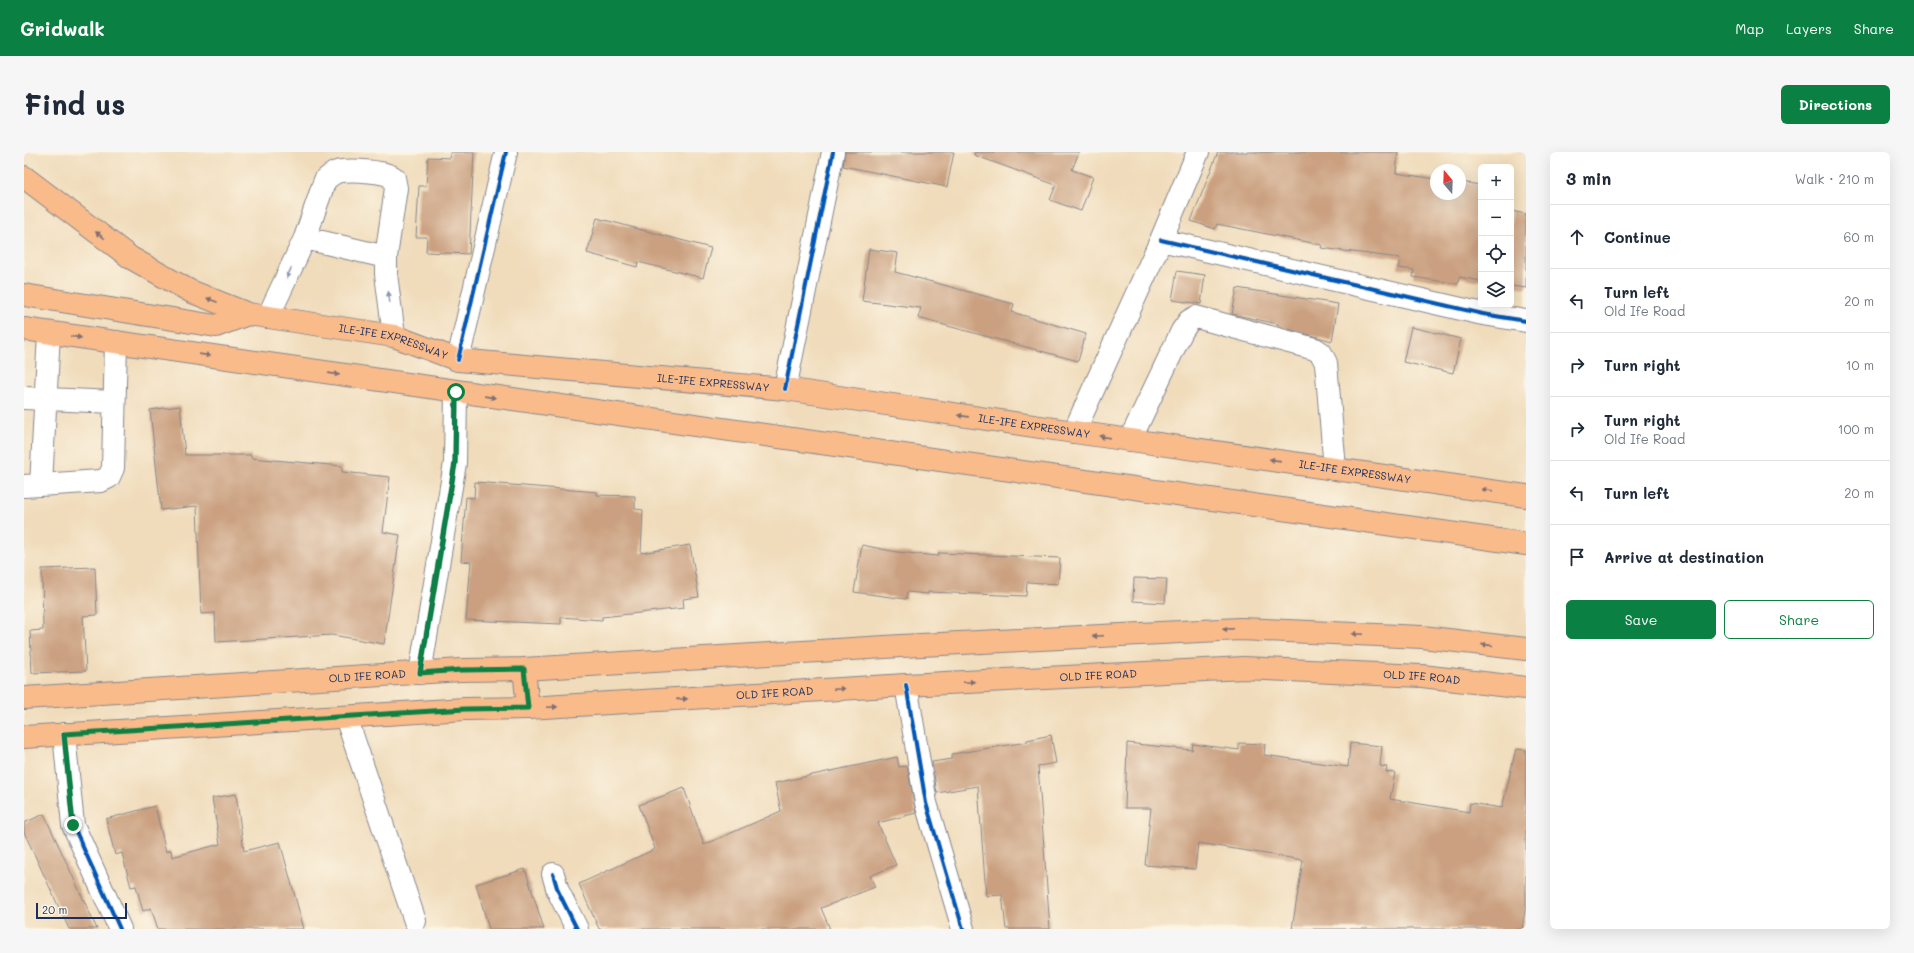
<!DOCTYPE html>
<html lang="en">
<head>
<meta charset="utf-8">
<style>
  :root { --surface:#fff; --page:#f6f6f7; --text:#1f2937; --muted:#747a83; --line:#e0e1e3; --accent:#0b8043 }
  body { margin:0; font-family:Mali,sans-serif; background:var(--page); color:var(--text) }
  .controls { position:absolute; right:12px; top:12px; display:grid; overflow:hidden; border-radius:6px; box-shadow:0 4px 16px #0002 }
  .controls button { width:36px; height:36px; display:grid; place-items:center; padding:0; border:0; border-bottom:1px solid var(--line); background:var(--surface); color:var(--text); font:20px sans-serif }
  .compass { position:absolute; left:1406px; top:12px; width:36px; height:36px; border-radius:50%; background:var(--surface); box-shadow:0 4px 16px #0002; rotate:341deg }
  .scale { position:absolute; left:12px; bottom:10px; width:91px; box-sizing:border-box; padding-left:4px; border:2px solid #1b2f5e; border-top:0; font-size:11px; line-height:14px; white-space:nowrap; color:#1b2f5e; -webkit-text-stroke:3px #fcf5e5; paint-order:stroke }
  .stop { position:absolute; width:12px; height:12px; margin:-9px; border:3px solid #0b8043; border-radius:50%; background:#fff }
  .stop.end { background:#0b8043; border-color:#fff; box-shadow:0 1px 4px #0008 }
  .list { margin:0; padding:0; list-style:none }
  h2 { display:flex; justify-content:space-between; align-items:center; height:52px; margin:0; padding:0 16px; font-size:17px }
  h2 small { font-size:13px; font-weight:400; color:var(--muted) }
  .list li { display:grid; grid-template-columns:26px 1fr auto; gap:12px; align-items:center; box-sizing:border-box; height:64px; padding:0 16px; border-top:1px solid var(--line) }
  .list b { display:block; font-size:15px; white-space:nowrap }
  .list p { margin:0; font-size:13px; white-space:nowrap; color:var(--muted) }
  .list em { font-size:13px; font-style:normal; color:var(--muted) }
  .actions { display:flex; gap:8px; padding:12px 16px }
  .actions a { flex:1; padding:9px 0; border:1px solid var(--accent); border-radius:6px; text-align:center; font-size:14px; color:var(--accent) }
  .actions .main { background:var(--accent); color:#fff }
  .icon { flex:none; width:22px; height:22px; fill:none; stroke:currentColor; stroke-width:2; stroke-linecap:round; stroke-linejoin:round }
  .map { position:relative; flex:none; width:1502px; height:777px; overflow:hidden; border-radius:6px }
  header { display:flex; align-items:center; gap:24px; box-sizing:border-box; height:56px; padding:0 20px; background:var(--accent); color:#fff }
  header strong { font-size:19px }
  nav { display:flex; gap:22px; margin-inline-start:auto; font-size:14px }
  .intro { display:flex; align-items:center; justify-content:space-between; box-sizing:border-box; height:96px; padding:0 24px }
  h1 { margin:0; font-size:28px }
  .button { padding:10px 18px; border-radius:6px; background:var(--accent); color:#fff; font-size:14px; font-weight:700 }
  main { display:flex; gap:24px; padding:0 24px }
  aside { flex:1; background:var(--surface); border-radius:6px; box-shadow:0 4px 16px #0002 }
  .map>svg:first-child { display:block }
  .building { fill:#caa080 }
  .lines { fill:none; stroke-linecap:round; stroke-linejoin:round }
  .minor-casing { stroke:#86868c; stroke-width:24 }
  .major-casing { stroke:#86868c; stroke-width:24 }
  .highway-casing { stroke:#86868c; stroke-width:24 }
  .minor { stroke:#fff; stroke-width:22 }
  .major { stroke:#fabb8b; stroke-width:22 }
  .highway { stroke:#fabb8b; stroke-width:22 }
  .cycleway-casing { stroke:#fcf5e5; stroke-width:6 }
  .cycleway { stroke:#0057b8; stroke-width:4 }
  .oneway { fill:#7f6e72 }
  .oneway2 { fill:#8d97ae }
  .route { stroke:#0b8043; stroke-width:5 }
  .labels { text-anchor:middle; stroke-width:3; stroke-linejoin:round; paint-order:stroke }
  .street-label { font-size:11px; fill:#1b2f5e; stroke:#fcf5e5 }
</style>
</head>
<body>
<header>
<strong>Gridwalk</strong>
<nav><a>Map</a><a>Layers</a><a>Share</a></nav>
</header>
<div class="intro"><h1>Find us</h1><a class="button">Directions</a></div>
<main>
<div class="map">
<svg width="1502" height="777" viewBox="0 0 1502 777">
  <rect width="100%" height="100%" fill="#fcf5e5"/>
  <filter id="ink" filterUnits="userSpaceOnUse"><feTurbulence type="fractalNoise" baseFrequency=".025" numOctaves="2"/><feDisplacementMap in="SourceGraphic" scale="8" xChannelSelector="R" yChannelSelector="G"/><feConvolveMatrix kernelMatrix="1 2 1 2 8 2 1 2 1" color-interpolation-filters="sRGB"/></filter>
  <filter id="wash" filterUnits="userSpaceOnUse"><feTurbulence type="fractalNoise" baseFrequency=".012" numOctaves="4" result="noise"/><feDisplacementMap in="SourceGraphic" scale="16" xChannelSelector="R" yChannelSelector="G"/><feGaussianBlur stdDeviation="0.9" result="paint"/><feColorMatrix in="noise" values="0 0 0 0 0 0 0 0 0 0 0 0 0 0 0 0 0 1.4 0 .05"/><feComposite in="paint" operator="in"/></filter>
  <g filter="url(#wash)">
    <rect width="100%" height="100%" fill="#f0dcbb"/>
    <g id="blocks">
      <!-- building -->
      <path class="building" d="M 427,0 L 450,0 L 445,102 L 402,100 L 403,85 L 392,85 L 395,34 L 402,34 L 404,5 L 426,6 Z
        M 821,0 L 930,0 L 923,35 L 819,14 Z
        M 951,0 L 1055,0 L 1048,18 L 1069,25 L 1057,59 L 1026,48 L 1032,33 L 950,3 Z
        M 1194,0 L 1374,0 L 1372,21 L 1412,27 L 1412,42 L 1436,42 L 1436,30 L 1457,33 L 1457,129 L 1435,125 L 1434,132 L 1389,125 L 1390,118 L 1374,116 L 1376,106 L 1297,96 L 1298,93 L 1193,72 L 1191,77 L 1167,69 Z
        M 1487,59 L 1502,62 L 1502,136 L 1487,134 Z
        M 573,66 L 687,96 L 679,126 L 614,110 L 613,115 L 563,101 Z
        M 845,97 L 874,101 L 871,120 L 990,152 L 988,160 L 1062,182 L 1054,209 L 894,166 L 897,156 L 838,149 Z
        M 1153,119 L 1181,123 L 1177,152 L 1148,148 Z
        M 1213,136 L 1314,152 L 1308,189 L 1254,174 L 1254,172 L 1208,162 Z
        M 1387,175 L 1437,187 L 1429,221 L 1379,210 Z
        M 156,254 L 161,303 L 227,303 L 227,306 L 318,314 L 318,320 L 366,325 L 359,380 L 376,383 L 360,492 L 308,483 L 192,490 L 191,461 L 177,462 L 173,354 L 137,358 L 126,258 Z
        M 451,330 L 573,340 L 573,343 L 611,344 L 611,357 L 619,358 L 617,401 L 666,393 L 675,445 L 659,447 L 660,456 L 578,465 L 578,468 L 537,465 L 537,472 L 442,468 L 447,410 L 437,409 L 442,345 L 450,346 Z
        M 838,393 L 873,400 L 914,404 L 915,401 L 1036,406 L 1034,432 L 1003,430 L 1002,444 L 904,440 L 904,442 L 883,440 L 882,447 L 830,440 Z
        M 71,415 L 73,463 L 59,464 L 62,519 L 8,521 L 6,479 L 19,478 L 18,417 Z
        M 1110,426 L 1143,427 L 1141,451 L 1109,449 Z
        M 1027,583 L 1032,611 L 1014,614 L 1026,777 L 982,777 L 978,743 L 962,744 L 954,634 L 913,641 L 908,610 L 928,607 L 928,602 L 1003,590 L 1003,588 Z
        M 1103,591 L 1168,598 L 1169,592 L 1215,598 L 1215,591 L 1241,592 L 1240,603 L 1324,615 L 1326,591 L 1358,594 L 1356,614 L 1363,615 L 1362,620 L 1371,621 L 1366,647 L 1445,660 L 1446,651 L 1478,656 L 1492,597 L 1502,598 L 1502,753 L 1498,777 L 1268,777 L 1279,708 L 1174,691 L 1171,717 L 1121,713 L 1127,656 L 1101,656 Z
        M 873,605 L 875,615 L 883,614 L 892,661 L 854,671 L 872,713 L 846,724 L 851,735 L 797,756 L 806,777 L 575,777 L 555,732 L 631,697 L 615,653 L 660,636 L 680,693 L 757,659 L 751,631 Z
        M 212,642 L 220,699 L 256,690 L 280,777 L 134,777 L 127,756 L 119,759 L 112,734 L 107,735 L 98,701 L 91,703 L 82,667 L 131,654 L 142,700 L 147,698 L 148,705 L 196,692 L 188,646 Z
        M 20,662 L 73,777 L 45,777 L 0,680 L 0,671 Z
        M 501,717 L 520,777 L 465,777 L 452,732 Z"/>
    </g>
  </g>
  <g filter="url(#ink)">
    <use href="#blocks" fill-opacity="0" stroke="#86868c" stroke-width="1"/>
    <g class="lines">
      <!-- minor casing -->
      <g class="minor-casing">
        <path id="minor" d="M 281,86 L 362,105
          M 1137,88 L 1459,162 L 1502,169
          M 244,165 L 281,86 L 301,28 C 306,24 311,19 318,19 C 329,18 362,19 370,26 L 372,36 L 362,105 L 362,122 L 370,184
          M 434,208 L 482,0
          M 761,237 L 809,0
          M 0,246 L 90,250
          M 1050,280 L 1137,88 L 1174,0
          M 1106,288 L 1158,179 L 1165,169 L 1172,165 L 1291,197 L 1297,201 L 1302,211 L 1311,317
          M 17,333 L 25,181
          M 0,334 L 77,329 L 85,325 L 89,316 L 92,190
          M 396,521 L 431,311 L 432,240
          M 882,533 L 902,651 L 939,777
          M 322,565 L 391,769
          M 40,582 L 49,673 L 96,777
          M 529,722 L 534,739 L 553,777"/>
      </g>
      <!-- major casing -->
      <g class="major-casing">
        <g id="major">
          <path d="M 500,517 L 504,556"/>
          <path id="s1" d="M 0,546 L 437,518 L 500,517 L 877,494 L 1216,477 L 1398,485 L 1502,497"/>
          <path id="s2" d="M 0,585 L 441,557 L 504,556 L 882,533 L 1220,516 L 1398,524 L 1502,536"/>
        </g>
      </g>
      <!-- highway casing -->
      <g class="highway-casing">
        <g id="highway">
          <path d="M 0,25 L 107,106 L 166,139 L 224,162"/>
          <path id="s3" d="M 0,143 L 192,174 L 224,162 L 244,165 L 370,184 L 434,208 L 761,237 L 1050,280 L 1502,344"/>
          <path d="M 0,177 L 1502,392"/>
        </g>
      </g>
      <!-- minor -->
      <use href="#minor" class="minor"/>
      <!-- major -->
      <use href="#major" class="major"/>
      <!-- highway -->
      <use href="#highway" class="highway"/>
      <!-- cycleway casing -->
      <g class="cycleway-casing">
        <path id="cycleway" d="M 1137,88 L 1459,162 L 1502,169
          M 434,208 L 482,0
          M 761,237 L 809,0
          M 396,521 L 431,311 L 432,240
          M 882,533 L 902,651 L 939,777
          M 40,582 L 49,673 L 96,777
          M 529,722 L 534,739 L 553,777"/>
      </g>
      <!-- cycleway -->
      <use href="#cycleway" class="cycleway"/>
    </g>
    <!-- one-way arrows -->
    <defs><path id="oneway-solid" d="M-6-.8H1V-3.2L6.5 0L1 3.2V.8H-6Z"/></defs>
    <g class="oneway">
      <use href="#oneway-solid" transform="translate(76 83) rotate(-144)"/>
      <use href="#oneway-solid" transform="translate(188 148) rotate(-159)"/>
      <use href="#oneway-solid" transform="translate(52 185) rotate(8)"/>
      <use href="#oneway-solid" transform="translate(181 203) rotate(8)"/>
      <use href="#oneway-solid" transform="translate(310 222) rotate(8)"/>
      <use href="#oneway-solid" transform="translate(466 245) rotate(8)"/>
      <use href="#oneway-solid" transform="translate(939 264) rotate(-172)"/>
      <use href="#oneway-solid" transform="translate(1081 285) rotate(-172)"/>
      <use href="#oneway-solid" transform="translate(1251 308) rotate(-172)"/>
      <use href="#oneway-solid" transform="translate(1463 338) rotate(-172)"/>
      <use href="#oneway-solid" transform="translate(1204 477) rotate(177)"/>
      <use href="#oneway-solid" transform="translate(1334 482) rotate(-177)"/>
      <use href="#oneway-solid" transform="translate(1074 484) rotate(177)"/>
      <use href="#oneway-solid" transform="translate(1463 493) rotate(-174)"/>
      <use href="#oneway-solid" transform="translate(945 530) rotate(-3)"/>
      <use href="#oneway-solid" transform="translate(815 537) rotate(-3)"/>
      <use href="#oneway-solid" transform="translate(658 547) rotate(-3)"/>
      <use href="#oneway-solid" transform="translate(528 555) rotate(-3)"/>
    </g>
    <g class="oneway2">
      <use href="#oneway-solid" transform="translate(265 121) rotate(114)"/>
      <use href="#oneway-solid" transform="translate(365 145) rotate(-97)"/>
    </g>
  </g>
  <g class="lines" filter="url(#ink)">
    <!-- route -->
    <path class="route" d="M 49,673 L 40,582 L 441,557 L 504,556 L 500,517 L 437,518 L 396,521 L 431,311 L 432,240"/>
  </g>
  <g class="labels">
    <!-- street labels -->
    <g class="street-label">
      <text dy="4" stroke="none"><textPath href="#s3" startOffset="377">ILE-IFE EXPRESSWAY</textPath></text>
      <text dy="4" stroke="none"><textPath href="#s3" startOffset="701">ILE-IFE EXPRESSWAY</textPath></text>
      <text dy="4" stroke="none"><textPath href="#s3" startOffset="1025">ILE-IFE EXPRESSWAY</textPath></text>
      <text dy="4" stroke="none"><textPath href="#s3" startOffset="1349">ILE-IFE EXPRESSWAY</textPath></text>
      <text dy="4" stroke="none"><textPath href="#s2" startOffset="1076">OLD IFE ROAD</textPath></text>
      <text dy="4" stroke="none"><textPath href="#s1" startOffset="344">OLD IFE ROAD</textPath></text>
      <text dy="4" stroke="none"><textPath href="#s2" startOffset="1400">OLD IFE ROAD</textPath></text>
      <text dy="4" stroke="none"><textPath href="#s2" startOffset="752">OLD IFE ROAD</textPath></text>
    </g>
  </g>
</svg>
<div class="controls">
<button>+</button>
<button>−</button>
<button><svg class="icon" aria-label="locate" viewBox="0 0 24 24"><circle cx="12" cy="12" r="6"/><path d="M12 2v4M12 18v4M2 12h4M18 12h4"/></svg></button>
<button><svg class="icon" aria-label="layers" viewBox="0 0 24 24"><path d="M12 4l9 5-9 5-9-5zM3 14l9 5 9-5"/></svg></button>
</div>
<svg class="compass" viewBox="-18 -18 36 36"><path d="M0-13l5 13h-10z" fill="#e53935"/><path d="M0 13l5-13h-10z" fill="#747a83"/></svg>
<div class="scale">20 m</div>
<div class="stop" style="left:432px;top:240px"></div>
<div class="stop end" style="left:49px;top:673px"></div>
</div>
<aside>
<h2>3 min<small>Walk · 210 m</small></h2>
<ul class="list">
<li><svg class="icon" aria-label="ahead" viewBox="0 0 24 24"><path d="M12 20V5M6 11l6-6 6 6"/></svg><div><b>Continue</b></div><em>60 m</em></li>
<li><svg class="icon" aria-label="left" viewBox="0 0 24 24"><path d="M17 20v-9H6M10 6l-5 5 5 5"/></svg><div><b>Turn left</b><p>Old Ife Road</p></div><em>20 m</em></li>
<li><svg class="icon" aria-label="right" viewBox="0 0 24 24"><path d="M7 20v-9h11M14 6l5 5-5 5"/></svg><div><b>Turn right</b></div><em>10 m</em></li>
<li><svg class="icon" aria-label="right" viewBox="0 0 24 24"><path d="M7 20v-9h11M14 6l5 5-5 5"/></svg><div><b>Turn right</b><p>Old Ife Road</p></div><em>100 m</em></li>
<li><svg class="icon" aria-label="left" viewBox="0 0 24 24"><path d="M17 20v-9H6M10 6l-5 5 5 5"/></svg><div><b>Turn left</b></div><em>20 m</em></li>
<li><svg class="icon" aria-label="arrive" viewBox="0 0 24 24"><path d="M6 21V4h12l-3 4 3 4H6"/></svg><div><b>Arrive at destination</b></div></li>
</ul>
<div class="actions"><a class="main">Save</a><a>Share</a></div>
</aside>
</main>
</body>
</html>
